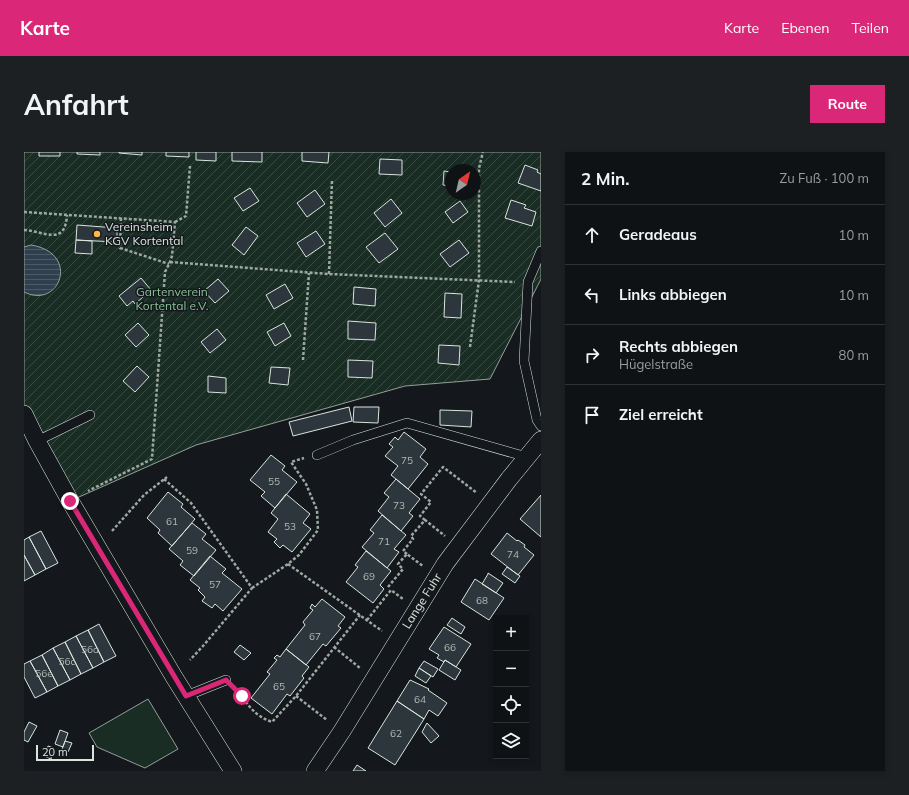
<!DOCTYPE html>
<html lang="de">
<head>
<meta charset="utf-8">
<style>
  :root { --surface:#0f1215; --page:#1d2022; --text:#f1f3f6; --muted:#9b9ea0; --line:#2f3234; --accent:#db2777 }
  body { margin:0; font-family:Mulish,sans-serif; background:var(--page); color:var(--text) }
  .controls { position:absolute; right:12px; bottom:12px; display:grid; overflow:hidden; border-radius:0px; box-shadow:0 2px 6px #0003 }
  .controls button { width:36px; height:36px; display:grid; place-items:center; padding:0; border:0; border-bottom:1px solid var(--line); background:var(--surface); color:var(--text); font:20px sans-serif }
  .compass { position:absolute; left:421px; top:12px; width:36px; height:36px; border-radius:50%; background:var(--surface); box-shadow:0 2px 6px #0003; rotate:34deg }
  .scale { position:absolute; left:12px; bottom:10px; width:58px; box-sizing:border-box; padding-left:4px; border:2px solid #d8e6dc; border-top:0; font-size:11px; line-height:14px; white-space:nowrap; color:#d8e6dc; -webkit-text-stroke:3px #14181c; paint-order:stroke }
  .stop { position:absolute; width:12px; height:12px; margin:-9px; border:3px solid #db2777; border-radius:50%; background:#fff }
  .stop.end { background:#db2777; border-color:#fff; box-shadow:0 1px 4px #0008 }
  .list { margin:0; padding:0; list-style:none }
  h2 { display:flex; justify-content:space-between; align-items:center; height:52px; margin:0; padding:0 16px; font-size:17px }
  h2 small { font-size:13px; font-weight:400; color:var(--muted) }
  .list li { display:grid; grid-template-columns:26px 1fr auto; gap:12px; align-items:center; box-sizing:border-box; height:60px; padding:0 16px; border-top:1px solid var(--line) }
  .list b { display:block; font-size:15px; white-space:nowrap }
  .list p { margin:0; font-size:13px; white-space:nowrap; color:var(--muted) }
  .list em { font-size:13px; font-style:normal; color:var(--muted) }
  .icon { flex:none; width:22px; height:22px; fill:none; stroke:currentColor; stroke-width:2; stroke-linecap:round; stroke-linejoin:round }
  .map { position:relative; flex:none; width:517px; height:619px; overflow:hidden; border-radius:0px }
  header { display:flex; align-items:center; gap:24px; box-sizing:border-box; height:56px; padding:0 20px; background:var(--accent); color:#fff }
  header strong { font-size:19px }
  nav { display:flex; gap:22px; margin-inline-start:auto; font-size:14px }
  .intro { display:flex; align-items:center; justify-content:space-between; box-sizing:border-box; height:96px; padding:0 24px }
  h1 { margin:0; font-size:28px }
  .button { padding:10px 18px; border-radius:0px; background:var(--accent); color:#fff; font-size:14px; font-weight:700 }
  main { display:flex; gap:24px; padding:0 24px }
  aside { flex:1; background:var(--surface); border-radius:0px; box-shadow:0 2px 6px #0003 }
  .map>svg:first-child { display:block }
  .green { fill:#1a2d24; stroke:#939e99 }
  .garden { fill:url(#garden-furrows); stroke:#939e99; fill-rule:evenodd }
  .water { fill:url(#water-rules); stroke:#939e99 }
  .building { fill:#2c363c; stroke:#d8e6dc }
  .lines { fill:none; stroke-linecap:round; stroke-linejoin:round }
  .lane-casing { stroke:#d8e6dc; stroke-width:10 }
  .street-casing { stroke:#d8e6dc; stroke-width:18 }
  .path { stroke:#9da8a2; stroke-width:2.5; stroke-dasharray:3 2; stroke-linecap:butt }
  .lane { stroke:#14181c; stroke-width:9 }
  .street { stroke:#14181c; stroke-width:17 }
  .route { stroke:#db2777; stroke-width:5 }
  .poi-dot { fill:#ffb74d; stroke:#14181c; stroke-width:1.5 }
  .labels { text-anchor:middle; stroke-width:3; stroke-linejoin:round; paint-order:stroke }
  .number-label { font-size:10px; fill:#adbab4 }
  .poi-label { font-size:12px; fill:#d8e6dc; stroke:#14181c; text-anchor:start }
  .park-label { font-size:12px; fill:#8ac095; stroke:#14181c }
  .street-label { font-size:12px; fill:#d8e6dc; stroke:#14181c }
</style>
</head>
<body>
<header>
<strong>Karte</strong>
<nav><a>Karte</a><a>Ebenen</a><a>Teilen</a></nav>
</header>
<div class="intro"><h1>Anfahrt</h1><a class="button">Route</a></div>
<main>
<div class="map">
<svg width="517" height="619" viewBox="0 0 517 619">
  <defs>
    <pattern id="garden-furrows" width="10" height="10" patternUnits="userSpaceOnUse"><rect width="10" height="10" fill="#1a2d24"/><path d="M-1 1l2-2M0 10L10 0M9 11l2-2" fill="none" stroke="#3b4b43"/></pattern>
    <pattern id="water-rules" width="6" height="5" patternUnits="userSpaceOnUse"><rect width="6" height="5" fill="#2f3f4d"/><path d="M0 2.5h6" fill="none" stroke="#4c5b66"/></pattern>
  </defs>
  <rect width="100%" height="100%" fill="#14181c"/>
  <!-- green -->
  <path class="green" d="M 124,547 L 154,597 L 121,616 L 73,595 L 65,581 Z"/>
  <!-- garden -->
  <path class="garden" d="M 0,0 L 517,0 L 517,127 L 466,227 L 381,234 L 172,293 L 46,349 L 0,262 ZM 427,18 L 451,18 L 451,42 L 427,42 Z"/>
  <!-- water -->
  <path class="water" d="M 7,93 C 57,101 36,158 0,140 L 0,95 Z"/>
  <!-- building -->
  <path class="building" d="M 15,0 L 36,0 L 36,4 L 15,4 Z
    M 53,0 L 76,0 L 76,3 L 53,2 Z
    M 95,0 L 118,0 L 118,3 L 95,1 Z
    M 142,0 L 165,0 L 165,5 L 142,4 Z
    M 172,0 L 192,0 L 192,9 L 172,8 Z
    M 208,0 L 238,0 L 238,10 L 208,9 Z
    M 278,0 L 305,0 L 304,11 L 278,9 Z
    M 356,7 L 378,8 L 378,23 L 355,22 Z
    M 501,13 L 514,18 L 513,20 L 517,22 L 517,39 L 494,31 Z
    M 420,19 L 427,20 L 427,34 L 419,33 Z
    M 226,36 L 235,49 L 219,59 L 210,46 Z
    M 291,38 L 301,52 L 283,65 L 273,51 Z
    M 367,47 L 378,61 L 361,75 L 350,61 Z
    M 487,48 L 502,53 L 500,56 L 512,60 L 508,74 L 481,66 Z
    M 436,49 L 444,60 L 429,71 L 421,60 Z
    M 53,73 L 93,76 L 93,90 L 52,88 Z
    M 222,75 L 234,84 L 220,103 L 208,93 Z
    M 292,79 L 301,92 L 282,105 L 273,91 Z
    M 361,81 L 374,97 L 355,111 L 342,95 Z
    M 52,88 L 68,89 L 68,102 L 51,101 Z
    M 435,88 L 445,101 L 426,115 L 416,102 Z
    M 117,126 L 127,138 L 111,152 L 109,149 L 103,154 L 95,144 Z
    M 194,127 L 205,139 L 191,151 L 180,139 Z
    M 261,132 L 269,146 L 250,157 L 242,143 Z
    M 330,135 L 352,137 L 351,154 L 329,152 Z
    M 421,141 L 438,142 L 437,166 L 420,165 Z
    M 324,169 L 352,171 L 351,188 L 324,187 Z
    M 114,171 L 125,183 L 112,195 L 101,183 Z
    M 260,171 L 267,184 L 251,194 L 243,180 Z
    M 193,177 L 202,188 L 186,201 L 177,190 Z
    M 415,193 L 436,194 L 435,213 L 414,211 Z
    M 324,208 L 349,209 L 348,226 L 324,225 Z
    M 113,214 L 125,225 L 111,240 L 99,229 Z
    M 247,215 L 266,216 L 264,233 L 245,231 Z
    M 184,224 L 202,226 L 202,241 L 184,240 Z
    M 325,255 L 328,269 L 269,284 L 265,270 Z
    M 330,255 L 355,255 L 354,271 L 329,270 Z
    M 416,258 L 448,259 L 447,275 L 416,273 Z
    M 380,280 L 402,297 L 396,305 L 404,312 L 384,337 L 367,323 L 374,314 L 361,304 L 369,295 L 365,292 L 371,285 L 374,288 Z
    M 247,303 L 261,314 L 258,318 L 273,330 L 251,356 L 237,344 L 241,340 L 226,328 Z
    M 372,327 L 396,347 L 385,361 L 389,364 L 377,379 L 354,359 L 365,345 L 360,341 Z
    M 144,340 L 159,352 L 157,355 L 171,367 L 148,394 L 134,381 L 136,378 L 123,366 Z
    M 262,342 L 286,362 L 279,371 L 287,377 L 268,400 L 259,393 L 256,396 L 250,390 L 253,387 L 244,380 L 254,367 L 247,361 Z
    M 517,343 L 517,385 L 496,367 Z
    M 358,363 L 382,383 L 370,397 L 375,400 L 363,416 L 338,395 L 350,381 L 346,378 Z
    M 168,371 L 182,382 L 178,387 L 192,398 L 170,424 L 156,413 L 159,409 L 145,397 Z
    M 17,379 L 34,411 L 22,417 L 5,385 Z
    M 483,381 L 493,389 L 494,388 L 501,393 L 500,395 L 510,403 L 494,423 L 467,402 Z
    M 5,385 L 22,417 L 11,423 L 0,403 L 0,388 Z
    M 342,399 L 367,419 L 356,433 L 360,437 L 349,451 L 322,430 L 334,415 L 331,413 Z
    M 0,403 L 11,423 L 0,429 Z
    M 186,404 L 202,417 L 198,421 L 218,437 L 199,459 L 191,452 L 188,456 L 178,449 L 181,445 L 174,438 L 176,436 L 166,428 Z
    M 483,415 L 496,424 L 491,431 L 478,422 Z
    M 464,421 L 479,431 L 472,441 L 458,432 L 464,422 Z
    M 451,427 L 480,446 L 465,468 L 437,450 Z
    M 298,447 L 321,465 L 314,474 L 317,476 L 302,494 L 299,492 L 282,513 L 262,497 L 281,473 L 279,470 L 289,458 L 286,456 L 288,452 L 291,455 Z
    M 428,466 L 441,475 L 437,482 L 423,473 Z
    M 75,472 L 92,504 L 80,510 L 64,478 Z
    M 420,475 L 447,492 L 432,515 L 421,508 L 420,510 L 413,506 L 415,503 L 405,497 Z
    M 64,478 L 80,510 L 69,516 L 52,484 Z
    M 52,484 L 69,516 L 57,522 L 41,490 Z
    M 41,490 L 57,522 L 46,528 L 29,496 Z
    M 216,493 L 227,501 L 220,508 L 210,500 Z
    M 29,496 L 46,528 L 34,534 L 18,503 Z
    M 262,497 L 285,515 L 278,524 L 280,526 L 266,544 L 263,542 L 248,562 L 227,546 L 246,522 L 243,520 L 253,508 L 250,506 L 253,503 L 256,505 Z
    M 18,503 L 34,534 L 23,540 L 6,509 Z
    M 421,508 L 437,518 L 431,528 L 415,518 Z
    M 6,509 L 23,540 L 11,546 L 0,525 L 0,512 Z
    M 400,509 L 414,517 L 409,525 L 395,516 Z
    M 395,516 L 407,524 L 402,531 L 391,524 Z
    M 386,528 L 405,537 L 404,538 L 423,551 L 414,564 L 405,558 L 400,567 L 373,549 Z
    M 373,549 L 400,567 L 371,613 L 344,596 Z
    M 5,570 L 13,574 L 4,590 L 0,588 L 0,580 Z
    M 403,571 L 415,584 L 407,591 L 398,580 Z
    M 36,578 L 44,581 L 39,595 L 31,592 Z
    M 41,589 L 48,591 L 44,600 L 38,597 Z
    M 24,594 L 30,596 L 27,607 L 20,604 Z
    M 333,613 L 342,619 L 329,619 Z"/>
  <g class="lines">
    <!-- lane casing -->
    <g class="lane-casing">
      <path id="lane" d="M 517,99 L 504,130 L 500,209 L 513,268 L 517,274
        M 13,289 L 66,263
        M 293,303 L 329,288 L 383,271 L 503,305
        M 162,544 L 202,528"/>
    </g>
    <!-- street casing -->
    <g class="street-casing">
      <path id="street" d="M 0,262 L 13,289 L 45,347 L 150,525 L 209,619
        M 291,619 L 318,579 L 421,412 L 485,327 L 517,288"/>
    </g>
    <!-- path -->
    <path class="path" d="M 0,60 L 151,70 L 148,104 L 146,110 L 141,120 L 128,307 L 64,339
      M 97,66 L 96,96 L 145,112
      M 151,70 L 162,64 L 166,14
      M 0,78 C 20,79 41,95 43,63
      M 146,110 L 305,122 L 491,130
      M 305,122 L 308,27
      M 446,195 L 455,128 L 455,16 L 459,0
      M 279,208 L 285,121
      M 140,327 L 167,351 L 228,436 L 179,494 L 166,508
      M 401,368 L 396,364 L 407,350 L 397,342 L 419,315 L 453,341
      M 88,379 L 120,343 L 143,325
      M 383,402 L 379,399 L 389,387 L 387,384 L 401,368 L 421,384
      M 264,412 L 358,479
      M 364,435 L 379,417 L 374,412 L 383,402 L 399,414
      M 228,436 L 264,412 L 275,403 L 294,378 L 293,358 L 282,332 L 267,310 L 280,306
      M 343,468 L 367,438 L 379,447
      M 310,495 L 336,516
      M 212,538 C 225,552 228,563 248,570 L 272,544 L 336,463
      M 272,544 L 303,568"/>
    <!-- lane -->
    <use href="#lane" class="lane"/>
    <!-- street -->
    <use href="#street" class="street"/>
  </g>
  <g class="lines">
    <!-- route -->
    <path class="route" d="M 46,349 L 162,544 L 202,528 L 218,544"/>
  </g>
  <!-- markers -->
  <circle class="poi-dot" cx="73" cy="82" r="4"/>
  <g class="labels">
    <!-- number labels -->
    <g class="number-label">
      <text x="383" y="312">75</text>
      <text x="250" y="333">55</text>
      <text x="375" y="357">73</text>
      <text x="148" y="373">61</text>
      <text x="266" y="378">53</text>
      <text x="360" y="393">71</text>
      <text x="168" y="402">59</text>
      <text x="489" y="406">74</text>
      <text x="345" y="428">69</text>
      <text x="191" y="436">57</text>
      <text x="458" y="452">68</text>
      <text x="291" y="488">67</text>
      <text x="426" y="499">66</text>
      <text x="66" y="501">56a</text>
      <text x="43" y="513">56c</text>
      <text x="20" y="525">56e</text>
      <text x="255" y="538">65</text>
      <text x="396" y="551">64</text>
      <text x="372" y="585">62</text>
    </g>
    <!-- poi labels -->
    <g class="poi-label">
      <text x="81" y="79">Vereinsheim<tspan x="81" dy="14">KGV Kortental</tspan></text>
    </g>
    <!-- park labels -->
    <g class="park-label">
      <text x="148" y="144">Gartenverein<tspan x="148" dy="14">Kortental e.V.</tspan></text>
    </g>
    <!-- street labels -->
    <g class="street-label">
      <text transform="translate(398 449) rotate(-58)" y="4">Lange Fuhr</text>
    </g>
  </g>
</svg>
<div class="controls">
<button>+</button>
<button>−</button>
<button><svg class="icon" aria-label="locate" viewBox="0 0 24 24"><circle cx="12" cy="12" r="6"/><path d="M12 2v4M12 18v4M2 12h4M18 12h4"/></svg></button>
<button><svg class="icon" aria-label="layers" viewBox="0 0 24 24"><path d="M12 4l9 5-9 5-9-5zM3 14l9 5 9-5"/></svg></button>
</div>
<svg class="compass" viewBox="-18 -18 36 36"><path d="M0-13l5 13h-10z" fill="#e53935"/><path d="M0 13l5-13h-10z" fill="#9b9ea0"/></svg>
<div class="scale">20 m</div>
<div class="stop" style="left:218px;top:544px"></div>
<div class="stop end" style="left:46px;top:349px"></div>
</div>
<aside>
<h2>2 Min.<small>Zu Fuß · 100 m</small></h2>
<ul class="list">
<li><svg class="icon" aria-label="ahead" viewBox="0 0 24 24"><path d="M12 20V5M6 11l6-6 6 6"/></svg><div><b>Geradeaus</b></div><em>10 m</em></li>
<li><svg class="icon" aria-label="left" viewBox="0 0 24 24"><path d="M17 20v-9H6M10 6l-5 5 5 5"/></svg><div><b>Links abbiegen</b></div><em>10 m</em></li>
<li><svg class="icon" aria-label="right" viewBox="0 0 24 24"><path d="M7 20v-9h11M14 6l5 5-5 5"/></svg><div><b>Rechts abbiegen</b><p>Hügelstraße</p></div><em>80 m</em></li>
<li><svg class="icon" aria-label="arrive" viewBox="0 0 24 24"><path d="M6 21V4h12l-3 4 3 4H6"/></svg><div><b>Ziel erreicht</b></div></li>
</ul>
</aside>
</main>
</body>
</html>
